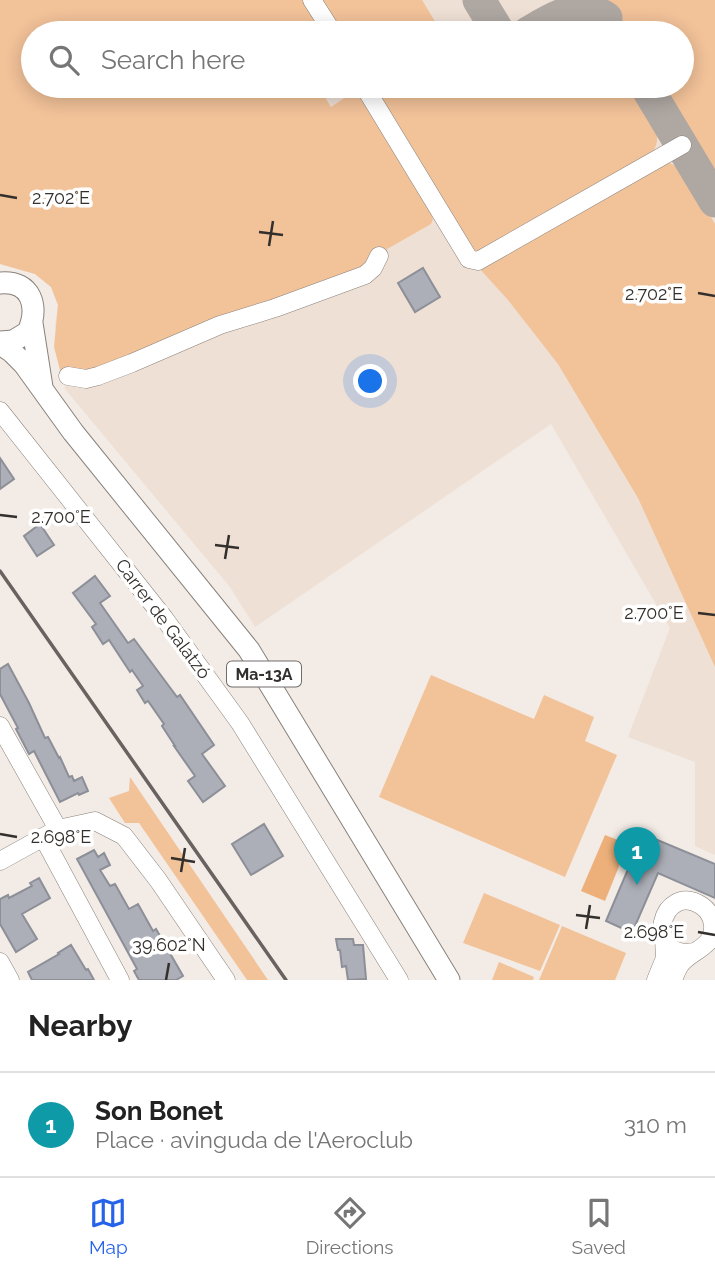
<!DOCTYPE html>
<html lang="en">
<head>
<meta charset="utf-8">
<style>
  :root { --surface:#fff; --page:#f6f6f6; --text:#222; --muted:#767676; --line:#e0e0e0; --accent:#2563eb }
  body { margin:0; font-family:Raleway,sans-serif; background:var(--page); color:var(--text) }
  .you { position:absolute; left:371px; top:382px; width:24px; height:24px; margin:-18px; border:5px solid #fff; border-radius:50%; background:#1a73e8; box-shadow:0 0 0 10px #1a73e833 }
  .badge { display:grid; place-items:center; width:46px; height:46px; border-radius:50%; background:var(--accent); color:#fff; font-size:23px; font-weight:700 }
  .pin { position:absolute; translate:-50% -58px; filter:drop-shadow(0 2px 4px #0008) }
  .pin::after { content:''; position:absolute; top:37px; width:24px; height:21px; background:inherit; clip-path:polygon(0 0,100% 0,50% 100%) }
  .list { margin:0; padding:0; list-style:none }
  h2 { display:flex; justify-content:space-between; align-items:center; height:91px; margin:0; padding:0 28px; font-size:30px }
  h2 small { font-size:23px; font-weight:400; color:var(--muted) }
  .list li { display:grid; grid-template-columns:46px 1fr auto; gap:21px; align-items:center; box-sizing:border-box; height:105px; padding:0 28px; border-top:2px solid var(--line) }
  .list b { display:block; font-size:26px; white-space:nowrap }
  .list p { margin:0; font-size:23px; white-space:nowrap; color:var(--muted) }
  .list em { font-size:23px; font-style:normal; color:var(--muted) }
  .icon { flex:none; width:38px; height:38px; fill:none; stroke:currentColor; stroke-width:2; stroke-linecap:round; stroke-linejoin:round }
  .map { position:relative; flex:none; width:715px; height:980px; overflow:hidden }
  .search { position:absolute; background:var(--surface); box-shadow:0 4px 18px #0003; left:21px; right:21px; top:21px; height:77px; display:flex; align-items:center; gap:18px; box-sizing:border-box; padding:0 24px; border-radius:38px; color:var(--muted); font-size:26px }
  .sheet { height:196px; background:var(--surface) }
  nav { display:flex; justify-content:space-around; align-items:center; box-sizing:border-box; height:98px; border-top:2px solid var(--line); background:var(--surface); font-size:19px; color:var(--muted) }
  nav a { display:grid; justify-items:center; gap:4px }
  nav .on { color:var(--accent) }
  .map>svg:first-child { display:block }
  .built { fill:#efe0d5; fill-rule:evenodd }
  .green { fill:#f2c299 }
  .water { fill:#edb07a }
  .lines { fill:none; stroke-linecap:round; stroke-linejoin:round }
  .taxiway { stroke:#aea7a2; stroke-width:33 }
  .building { fill:#acafb7; stroke:#8c8f97; stroke-width:2 }
  .minor-casing { stroke:#89827c; stroke-width:19 }
  .major-casing { stroke:#89827c; stroke-width:23 }
  .minor { stroke:#fff; stroke-width:18 }
  .major { stroke:#fff; stroke-width:21 }
  .rail { stroke:#686360; stroke-width:3.5 }
  .ticks { fill:none; stroke:#322f2d; stroke-width:2.5 }
  .labels { text-anchor:middle; stroke-width:7; stroke-linejoin:round; paint-order:stroke }
  .shield { fill:#fff; stroke:#706d6c; stroke-width:2 }
  .shield-label { font-size:16px; font-weight:bold; fill:#322f2d }
  .street-label { font-size:18px; fill:#322f2d; stroke:#fff }
  .ticks-label { font-size:18px; text-anchor:middle; fill:#322f2d; stroke:#fff; stroke-width:7; stroke-linejoin:round; paint-order:stroke }
</style>
</head>
<body>
<div class="map">
<svg width="715" height="980" viewBox="0 0 715 980">
  <rect width="100%" height="100%" fill="#f3ebe5"/>
  <!-- built -->
  <path class="built" d="M 0,0 L 715,0 L 715,855 L 695,846 L 695,762 L 628,737 L 670,628 L 551,424 L 255,627 L 230,587 L 65,389 L 55,325 L 58,305 L 51,287 L 35,274 L 0,264 ZM 33,33 L 682,33 L 682,86 L 33,86 Z"/>
  <!-- green -->
  <path class="green" d="M 0,0 L 306,0 L 325,33 L 33,33 L 33,86 L 324,86 L 320,89 L 331,107 L 356,90 L 431,214 L 433,219 L 431,224 L 373,257 L 368,264 L 86,379 L 61,374 L 54,347 L 58,305 L 51,287 L 35,274 L 0,264 Z
    M 319,0 L 422,0 L 442,33 L 339,33 Z
    M 604,0 L 715,0 L 715,185 L 656,86 L 682,86 L 682,33 L 624,33 Z
    M 371,86 L 632,86 C 643,105 668,131 652,153 L 480,252 L 472,253 Z
    M 666,162 C 688,167 704,205 715,224 L 715,667 L 638,498 L 558,364 L 508,300 L 479,268 Z
    M 431,675 L 534,719 L 544,695 L 594,717 L 585,741 L 617,755 L 565,877 L 379,797 Z
    M 130,777 L 268,980 L 247,980 L 139,823 L 125,823 L 109,798 L 129,791 Z
    M 484,893 L 560,925 L 540,971 L 463,943 Z
    M 562,926 L 626,953 L 615,980 L 539,980 Z
    M 499,962 L 534,977 L 533,980 L 492,980 Z"/>
  <!-- water -->
  <path class="water" d="M 605,835 L 628,844 L 605,901 L 581,891 Z"/>
  <g class="lines">
    <!-- taxiway -->
    <path class="taxiway" d="M 479,0 L 499,33
      M 528,33 C 552,19 579,0 606,18
      M 646,86 L 715,201"/>
  </g>
  <!-- building -->
  <path class="building" d="M 423,268 L 440,297 L 415,312 L 398,283 Z
    M 0,458 L 14,479 L 0,489 Z
    M 40,524 L 54,545 L 37,556 L 24,536 Z
    M 95,576 L 110,596 L 100,603 L 128,643 L 134,639 L 177,697 L 180,695 L 214,745 L 202,754 L 225,786 L 203,802 L 188,781 L 195,776 L 174,746 L 175,746 L 162,726 L 164,724 L 148,701 L 145,703 L 137,690 L 143,686 L 132,670 L 130,672 L 109,640 L 103,644 L 92,627 L 96,624 L 73,593 Z
    M 8,664 L 29,703 L 45,738 L 48,737 L 59,758 L 60,757 L 69,777 L 72,776 L 74,781 L 82,777 L 88,791 L 79,795 L 78,793 L 60,802 L 34,751 L 29,754 L 16,729 L 18,728 L 0,694 L 0,669 Z
    M 264,824 L 283,856 L 251,875 L 232,844 Z
    M 643,834 L 715,864 L 715,898 L 658,873 L 632,933 L 606,921 Z
    M 94,850 L 98,857 L 104,853 L 110,865 L 100,870 L 110,886 L 115,884 L 129,909 L 138,904 L 153,931 L 156,929 L 183,976 L 176,980 L 139,980 L 134,971 L 137,969 L 77,859 Z
    M 39,878 L 50,898 L 22,914 L 37,939 L 16,952 L 0,924 L 0,899 L 8,895 L 9,898 L 32,886 L 30,883 Z
    M 336,939 L 353,939 L 354,945 L 363,945 L 366,979 L 348,980 L 346,966 L 342,967 L 340,950 L 338,950 Z
    M 71,945 L 86,970 L 88,969 L 94,980 L 32,980 L 28,972 L 59,954 L 58,953 Z"/>
  <g class="lines">
    <!-- minor casing -->
    <g class="minor-casing">
      <path id="minor" d="M 312,0 L 333,33
        M 364,86 L 469,259 L 478,261 L 682,145
        M 68,376 L 86,379 L 98,376 L 132,363 L 220,325 L 275,308 L 365,275 L 373,268 L 379,256
        M 0,411 L 164,618 L 240,723 L 399,980
        M 0,726 L 58,829
        M 43,837 L 120,980
        M 0,861 L 58,829 L 95,821 L 124,836 L 158,880 L 226,980
        M 0,962 L 10,980
        M 656,980 L 665,958 L 664,938
        M 673,980 C 675,975 677,969 680,965 C 690,950 715,948 713,925 C 712,917 709,911 702,906 C 661,879 641,961 695,952"/>
    </g>
    <!-- major casing -->
    <g class="major-casing">
      <path id="major" d="M 0,283 C 32,280 39,307 28,332 L 13,341 L 0,342
        M 32,323 L 42,387
        M 0,344 L 12,352 L 24,364 L 73,432 L 249,650 L 449,980"/>
    </g>
    <!-- minor -->
    <use href="#minor" class="minor"/>
    <!-- major -->
    <use href="#major" class="major"/>
    <!-- rail -->
    <path class="rail" d="M 0,571 L 286,980"/>
  </g>
  <!-- ticks -->
  <path class="ticks" d="M 0,195 L 17,198M 259,232 L 283,235M 269,246 L 273,221M 698,293 L 715,296M 0,515 L 17,517M 215,545 L 239,548M 225,559 L 229,535M 698,613 L 715,615M 0,834 L 17,837M 171,858 L 195,862M 181,872 L 185,848M 576,915 L 600,918M 586,929 L 590,905M 698,932 L 715,935M 166,980 L 169,963"/>
  <g class="labels">
    <!-- shield labels -->
    <rect class="shield" x="227" y="661.5" width="74" height="25" rx="5"/>
    <g class="shield-label">
      <text x="264" y="680">Ma-13A</text>
    </g>
    <!-- street labels -->
    <g class="street-label">
      <text transform="translate(163 619) rotate(53)" y="6">Carrer de Galatzó</text>
    </g>
  </g>
  <g class="ticks-label">
    <text x="61" y="204">2.702°E</text>
    <text x="654" y="300">2.702°E</text>
    <text x="61" y="523">2.700°E</text>
    <text x="654" y="619">2.700°E</text>
    <text x="61" y="843">2.698°E</text>
    <text x="654" y="938">2.698°E</text>
    <text x="169" y="951">39.602°N</text>
  </g>
</svg>
<div class="you"></div>
<div class="pin badge" style="left:637px;top:885px;background:#0f9aa8">1</div>
<div class="search"><svg class="icon" aria-label="search" viewBox="0 0 24 24"><circle cx="10" cy="10" r="6"/><path d="M15 15l6 6"/></svg>Search here</div>
</div>
<section class="sheet">
<h2>Nearby<small></small></h2>
<ul class="list">
<li><span class="badge" style="background:#0f9aa8">1</span><div><b>Son Bonet</b><p>Place · avinguda de l'Aeroclub</p></div><em>310 m</em></li>
</ul>
</section>
<nav>
<a class="on"><svg class="icon" aria-label="map" viewBox="0 0 24 24"><path d="M3 6l6-2 6 2 6-2v14l-6 2-6-2-6 2zM9 4v14M15 6v14"/></svg>Map</a>
<a><svg class="icon" aria-label="directions" viewBox="0 0 24 24"><path d="M12 3l9 9-9 9-9-9zM9 14v-3h6M13 9l2 2-2 2"/></svg>Directions</a>
<a><svg class="icon" aria-label="saved" viewBox="0 0 24 24"><path d="M7 4h10v16l-5-4-5 4z"/></svg>Saved</a>
</nav>
</body>
</html>
